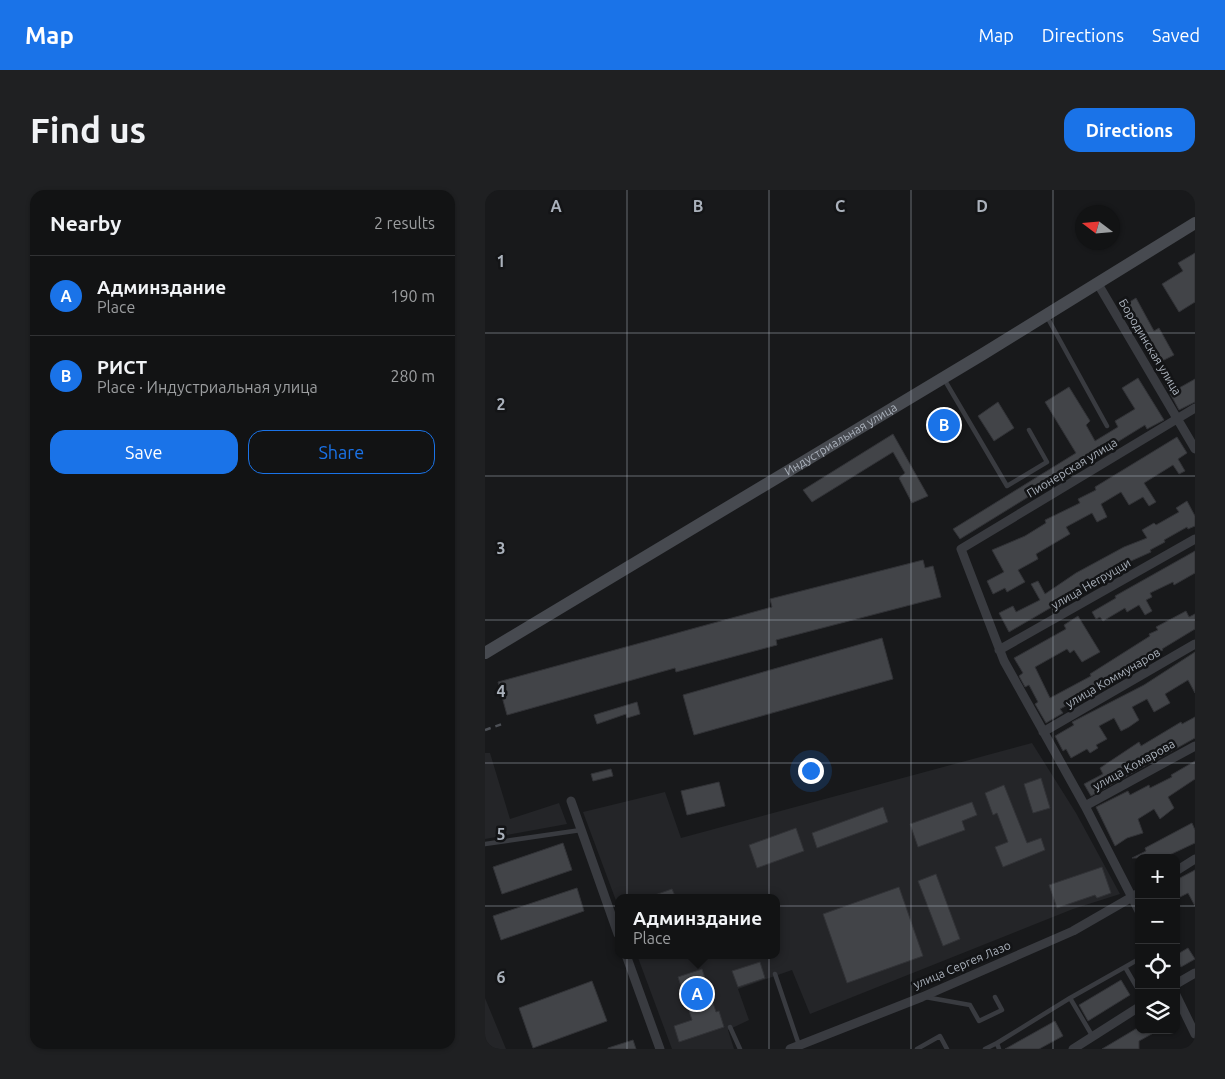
<!DOCTYPE html>
<html lang="en">
<head>
<meta charset="utf-8">
<style>
  :root { --surface:#121314; --page:#1f2022; --text:#f1f3f6; --muted:#9c9ea0; --line:#313234; --accent:#1a73e8 }
  body { margin:0; font-family:Ubuntu,sans-serif; background:var(--page); color:var(--text) }
  .controls { position:absolute; right:15px; bottom:15px; display:grid; overflow:hidden; border-radius:10px; box-shadow:0 1px 4px #0004 }
  .controls button { width:45px; height:45px; display:grid; place-items:center; padding:0; border:0; border-bottom:1px solid var(--line); background:var(--surface); color:var(--text); font:25px sans-serif }
  .compass { position:absolute; left:590px; top:15px; width:45px; height:45px; border-radius:50%; background:var(--surface); box-shadow:0 1px 4px #0004; rotate:286deg }
  .you { position:absolute; left:325px; top:580px; width:18px; height:18px; margin:-12px; border:4px solid #fff; border-radius:50%; background:#1a73e8; box-shadow:0 0 0 8px #1a73e833 }
  .badge { display:grid; place-items:center; width:32px; height:32px; border-radius:50%; background:var(--accent); color:#fff; font-size:16px; font-weight:700 }
  .pin { position:absolute; translate:-50% -50%; border:2px solid #fff; box-shadow:0 1px 5px #0006 }
  .popup { position:absolute; left:130px; top:704px; width:165px; height:65px; box-sizing:border-box; display:grid; place-content:center; border-radius:10px; background:var(--surface); filter:drop-shadow(0 1px 4px #0005); font-size:16px; white-space:nowrap; color:var(--muted) }
  .popup b { font-size:19px; color:var(--text) }
  .popup::after { content:''; position:absolute; left:50%; top:100%; margin-left:-10px; border:10px solid transparent; border-top-color:var(--surface) }
  .list { margin:0; padding:0; list-style:none }
  h2 { display:flex; justify-content:space-between; align-items:center; height:65px; margin:0; padding:0 20px; font-size:21px }
  h2 small { font-size:16px; font-weight:400; color:var(--muted) }
  .list li { display:grid; grid-template-columns:32px 1fr auto; gap:15px; align-items:center; box-sizing:border-box; height:80px; padding:0 20px; border-top:1px solid var(--line) }
  .list b { display:block; font-size:19px; white-space:nowrap }
  .list p { margin:0; font-size:16px; white-space:nowrap; color:var(--muted) }
  .list em { font-size:16px; font-style:normal; color:var(--muted) }
  .actions { display:flex; gap:10px; padding:15px 20px }
  .actions a { flex:1; padding:11px 0; border:1px solid var(--accent); border-radius:15px; text-align:center; font-size:18px; color:var(--accent) }
  .actions .main { background:var(--accent); color:#fff }
  .icon { flex:none; width:28px; height:28px; fill:none; stroke:currentColor; stroke-width:2; stroke-linecap:round; stroke-linejoin:round }
  .map { position:relative; flex:none; width:710px; height:859px; overflow:hidden; border-radius:15px }
  header { display:flex; align-items:center; gap:30px; box-sizing:border-box; height:70px; padding:0 25px; background:var(--accent); color:#fff }
  header strong { font-size:24px }
  nav { display:flex; gap:28px; margin-inline-start:auto; font-size:18px }
  .intro { display:flex; align-items:center; justify-content:space-between; box-sizing:border-box; height:120px; padding:0 30px }
  h1 { margin:0; font-size:35px }
  .button { padding:12px 22px; border-radius:15px; background:var(--accent); color:#fff; font-size:18px; font-weight:700 }
  main { display:flex; gap:30px; padding:0 30px }
  aside { flex:1; background:var(--surface); border-radius:15px; box-shadow:0 1px 4px #0004 }
  .map>svg:first-child { display:block }
  .built { fill:#242528 }
  .building { fill:#424448; stroke:#323337 }
  .lines { fill:none; stroke-linecap:round; stroke-linejoin:round }
  .service { stroke:#393b40; stroke-width:4.5 }
  .minor { stroke:#393b40; stroke-width:9 }
  .secondary { stroke:#474a50; stroke-width:12 }
  .rail { stroke:#4c4f55; stroke-width:2.5; stroke-dasharray:6 5; stroke-linecap:butt }
  .grid { fill:none; stroke:#aab1bb; stroke-width:1; stroke-opacity:0.55 }
  .labels { text-anchor:middle; stroke-width:5; stroke-linejoin:round; paint-order:stroke }
  .street-label { font-size:12px; fill:#aab1bb; stroke:#131416 }
  .grid-label { font-size:16px; text-anchor:middle; font-weight:bold; fill:#aab1bb; stroke:#131416; stroke-width:5; stroke-linejoin:round; paint-order:stroke }
</style>
</head>
<body>
<header>
<strong>Map</strong>
<nav><a>Map</a><a>Directions</a><a>Saved</a></nav>
</header>
<div class="intro"><h1>Find us</h1><a class="button">Directions</a></div>
<main>
<aside>
<h2>Nearby<small>2 results</small></h2>
<ul class="list">
<li><span class="badge">A</span><div><b>Админздание</b><p>Place</p></div><em>190 m</em></li>
<li><span class="badge">B</span><div><b>РИСТ</b><p>Place · Индустриальная улица</p></div><em>280 m</em></li>
</ul>
<div class="actions"><a class="main">Save</a><a>Share</a></div>
</aside>
<div class="map">
<svg width="710" height="859" viewBox="0 0 710 859">
  <rect width="100%" height="100%" fill="#18191b"/>
  <!-- built -->
  <path class="built" d="M 547,553 L 591,623 L 635,704 L 588,719 L 325,824 L 307,780 L 253,799 L 264,830 L 243,840 L 249,859 L 187,859 L 152,765 L 291,765 L 291,708 L 133,708 L 133,716 L 98,622 L 180,602 L 196,648 Z
    M 0,563 L 5,563 L 25,629 L 74,613 L 82,634 L 0,649 Z
    M 0,808 L 21,859 L 0,859 Z"/>
  <!-- building -->
  <path class="building" d="M 710,63 L 710,112 L 694,122 L 677,94 L 698,81 L 693,73 Z
    M 651,108 L 669,141 L 674,138 L 689,165 L 675,172 L 658,140 L 652,142 L 638,116 Z
    M 653,188 L 679,230 L 662,239 L 660,235 L 475,349 L 468,339 L 591,263 L 560,212 L 584,197 L 605,231 L 601,235 L 610,251 L 633,237 L 630,231 L 650,219 L 637,198 Z
    M 689,189 L 694,198 L 710,189 L 710,212 L 694,220 L 680,194 Z
    M 513,212 L 529,238 L 509,251 L 493,226 Z
    M 466,219 L 476,235 L 451,251 L 441,235 Z
    M 408,244 L 443,306 L 427,313 L 414,288 L 420,283 L 408,262 L 327,312 L 318,300 Z
    M 692,247 L 702,263 L 693,269 L 700,281 L 694,284 L 688,275 L 659,293 L 671,312 L 664,316 L 658,307 L 644,315 L 636,302 L 616,314 L 622,327 L 612,332 L 607,323 L 581,337 L 585,344 L 551,364 L 553,369 L 533,380 L 540,392 L 522,402 L 520,398 L 508,404 L 502,391 L 519,382 L 507,360 L 540,346 L 561,333 L 560,330 L 595,313 L 593,309 L 611,300 L 610,297 Z
    M 702,311 L 710,326 L 710,336 L 703,339 L 702,337 L 679,350 L 680,352 L 665,360 L 666,362 L 646,371 L 524,442 L 514,423 L 528,416 L 531,422 L 555,410 L 546,394 L 553,391 L 560,404 L 591,383 L 639,357 L 662,348 L 657,340 L 669,333 L 671,335 L 694,322 L 691,318 Z
    M 710,361 L 710,383 L 689,395 L 688,392 L 665,403 L 667,407 L 661,410 L 667,421 L 660,425 L 654,415 L 642,422 L 640,418 L 618,431 L 615,427 L 611,429 L 607,422 L 631,408 L 630,406 Z
    M 438,370 L 440,378 L 448,376 L 456,407 L 291,450 L 292,455 L 191,482 L 190,478 L 22,525 L 13,492 L 287,417 L 285,409 Z
    M 701,421 L 704,427 L 710,424 L 710,439 L 677,459 L 678,460 L 648,475 L 607,502 L 575,519 L 578,523 L 561,533 L 550,514 L 553,512 L 544,495 L 540,497 L 534,486 L 538,483 L 529,468 L 581,439 L 579,435 L 593,426 L 615,462 L 597,472 L 589,460 L 585,463 L 582,459 L 550,477 L 565,508 L 606,486 L 605,484 L 665,446 L 664,444 L 673,440 L 671,437 Z
    M 397,448 L 408,489 L 209,545 L 198,505 Z
    M 710,462 L 710,503 L 703,490 L 680,504 L 685,513 L 669,522 L 662,509 L 647,517 L 654,530 L 644,537 L 636,541 L 629,528 L 614,536 L 622,549 L 611,555 L 613,558 L 605,563 L 602,559 L 586,568 L 581,559 L 578,561 L 570,546 L 589,535 L 587,532 L 659,495 Z
    M 152,512 L 155,524 L 142,528 L 141,524 L 112,534 L 109,525 Z
    M 710,527 L 710,548 L 606,606 L 599,594 L 618,584 L 615,578 L 654,552 L 656,556 L 696,532 L 697,534 Z
    M 710,571 L 710,589 L 683,607 L 689,618 L 675,629 L 669,619 L 653,629 L 658,643 L 642,648 L 630,656 L 611,617 L 643,601 L 645,605 L 664,595 L 665,598 L 687,587 L 686,585 Z
    M 126,579 L 128,586 L 108,591 L 106,584 Z
    M 556,588 L 565,618 L 548,623 L 539,594 Z
    M 234,592 L 240,616 L 202,625 L 196,601 Z
    M 519,595 L 542,653 L 556,648 L 560,660 L 518,677 L 510,657 L 523,652 L 512,623 L 508,625 L 500,603 Z
    M 487,612 L 492,625 L 477,631 L 480,640 L 433,657 L 425,634 Z
    M 398,617 L 403,632 L 332,658 L 327,643 Z
    M 707,633 L 710,640 L 710,653 L 678,668 L 647,668 L 661,661 L 660,658 Z
    M 311,638 L 319,661 L 272,678 L 264,655 Z
    M 78,653 L 87,680 L 17,704 L 8,677 Z
    M 617,677 L 626,703 L 612,708 L 610,705 L 572,718 L 564,695 Z
    M 710,680 L 710,716 L 703,703 L 695,707 L 691,701 L 691,690 Z
    M 451,684 L 475,749 L 458,756 L 433,691 Z
    M 414,697 L 438,766 L 362,793 L 338,724 Z
    M 92,698 L 99,721 L 16,750 L 8,726 Z
    M 187,699 L 191,708 L 165,708 L 164,707 Z
    M 703,758 L 710,769 L 696,777 L 691,765 Z
    M 275,772 L 280,788 L 253,797 L 247,781 Z
    M 217,779 L 231,822 L 234,821 L 239,837 L 194,852 L 189,836 L 207,830 L 193,787 Z
    M 636,790 L 645,805 L 603,831 L 594,815 Z
    M 107,791 L 122,831 L 48,858 L 34,818 Z
    M 570,831 L 578,846 L 554,859 L 520,859 Z
    M 654,837 L 654,840 L 674,840 L 654,851 L 654,859 L 617,859 Z
    M 148,850 L 151,859 L 123,859 L 123,858 Z"/>
  <g class="lines">
    <!-- service -->
    <path class="service" d="M 561,125 L 622,236
      M 459,189 L 522,296 L 562,272 L 544,240
      M 0,654 L 96,640
      M 640,777 L 654,769
      M 290,784 L 314,855
      M 440,807 L 485,815 L 494,831 L 517,820 L 510,807
      M 245,837 L 255,859
      M 608,847 L 585,808 L 640,777 L 654,801
      M 512,853 L 585,808
      M 432,859 L 455,846 L 462,859
      M 500,859 L 512,853 L 514,859"/>
    <!-- minor -->
    <path class="minor" d="M 613,94 L 710,259
      M 514,460 L 710,349
      M 558,542 L 710,454
      M 86,611 L 133,744
      M 600,616 L 710,556
      M 691,681 L 710,669
      M 654,721 L 600,616 L 519,471 L 476,359 L 710,218
      M 141,765 L 175,859
      M 691,794 L 710,783
      M 691,805 L 710,844
      M 305,859 L 437,807 L 588,741 L 654,703
      M 588,859 L 654,817"/>
    <!-- secondary -->
    <path class="secondary" id="s1" d="M 0,463 L 498,164 L 710,33"/>
    <!-- rail -->
    <path class="rail" d="M 0,540 L 17,534"/>
  </g>
  <!-- grid -->
  <path class="grid" d="M 142,0 L 142,859M 284,0 L 284,859M 426,0 L 426,859M 568,0 L 568,859M 0,143 L 710,143M 0,286 L 710,286M 0,430 L 710,430M 0,573 L 710,573M 0,716 L 654,716M 691,716 L 710,716"/>
  <g class="labels">
    <!-- street labels -->
    <g class="street-label">
      <text transform="translate(665 157) rotate(59)" y="4">Бородинская улица</text>
      <text dy="4" stroke="none"><textPath href="#s1" startOffset="415">Индустриальная улица</textPath></text>
      <text transform="translate(587 278) rotate(-31)" y="4">Пионерская улица</text>
      <text transform="translate(606 394) rotate(-30)" y="4">улица Негруцци</text>
      <text transform="translate(628 488) rotate(-30)" y="4">улица Коммунаров</text>
      <text transform="translate(649 575) rotate(-29)" y="4">улица Комарова</text>
      <text transform="translate(477 775) rotate(-23)" y="4">улица Сергея Лазо</text>
    </g>
  </g>
  <g class="grid-label">
    <text x="71" y="22">A</text>
    <text x="213" y="22">B</text>
    <text x="355" y="22">C</text>
    <text x="497" y="22">D</text>
    <text x="16" y="77">1</text>
    <text x="16" y="220">2</text>
    <text x="16" y="364">3</text>
    <text x="16" y="507">4</text>
    <text x="16" y="650">5</text>
    <text x="16" y="793">6</text>
  </g>
</svg>
<div class="controls">
<button>+</button>
<button>−</button>
<button><svg class="icon" aria-label="locate" viewBox="0 0 24 24"><circle cx="12" cy="12" r="6"/><path d="M12 2v4M12 18v4M2 12h4M18 12h4"/></svg></button>
<button><svg class="icon" aria-label="layers" viewBox="0 0 24 24"><path d="M12 4l9 5-9 5-9-5zM3 14l9 5 9-5"/></svg></button>
</div>
<svg class="compass" viewBox="-18 -18 36 36"><path d="M0-13l5 13h-10z" fill="#e53935"/><path d="M0 13l5-13h-10z" fill="#9c9ea0"/></svg>
<div class="you"></div>
<div class="pin badge" style="left:212px;top:804px">A</div>
<div class="popup"><b>Админздание</b>Place</div>
<div class="pin badge" style="left:459px;top:235px">B</div>
</div>
</main>
</body>
</html>
